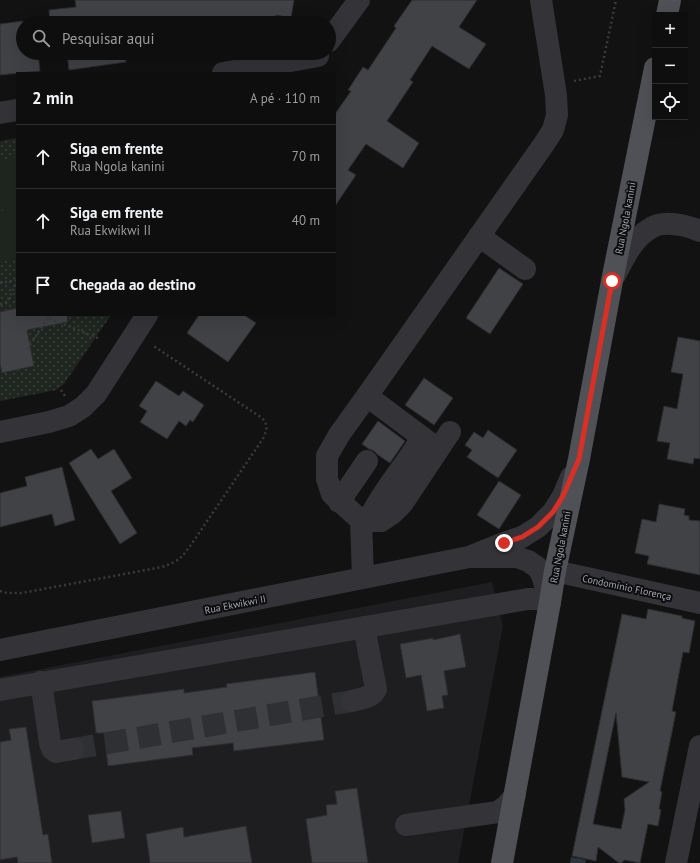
<!DOCTYPE html>
<html lang="pt">
<head>
<meta charset="utf-8">
<style>
  :root { --surface:#0e0e0e; --page:#1c1c1c; --text:#f1f3f6; --muted:#9b9c9e; --line:#2e2e2e }
  body { margin:0; font-family:"PT Sans",sans-serif; background:var(--page); color:var(--text) }
  .controls { position:absolute; right:12px; top:12px; display:grid; overflow:hidden; border-radius:0px; box-shadow:0 4px 16px #0002 }
  .controls button { width:36px; height:36px; display:grid; place-items:center; padding:0; border:0; border-bottom:1px solid var(--line); background:var(--surface); color:var(--text); font:20px sans-serif }
  .stop { position:absolute; width:12px; height:12px; margin:-9px; border:3px solid #d93025; border-radius:50%; background:#fff }
  .stop.end { background:#d93025; border-color:#fff; box-shadow:0 1px 4px #0008 }
  .list { margin:0; padding:0; list-style:none }
  h2 { display:flex; justify-content:space-between; align-items:center; height:52px; margin:0; padding:0 16px; font-size:17px }
  h2 small { font-size:13px; font-weight:400; color:var(--muted) }
  .list li { display:grid; grid-template-columns:26px 1fr auto; gap:12px; align-items:center; box-sizing:border-box; height:64px; padding:0 16px; border-top:1px solid var(--line) }
  .list b { display:block; font-size:15px; white-space:nowrap }
  .list p { margin:0; font-size:13px; white-space:nowrap; color:var(--muted) }
  .list em { font-size:13px; font-style:normal; color:var(--muted) }
  .icon { flex:none; width:22px; height:22px; fill:none; stroke:currentColor; stroke-width:2; stroke-linecap:round; stroke-linejoin:round }
  .map { position:relative; flex:none; width:700px; height:863px; overflow:hidden }
  .search { position:absolute; background:var(--surface); box-shadow:0 4px 16px #0002; left:16px; top:16px; width:320px; height:44px; display:flex; align-items:center; gap:10px; box-sizing:border-box; padding:0 14px; border-radius:22px; color:var(--muted); font-size:15px }
  .panel { position:absolute; background:var(--surface); box-shadow:0 4px 16px #0002; left:16px; top:72px; width:320px; height:244px; border-radius:0px }
  .map>svg:first-child { display:block }
  .built { fill:#1e1e20 }
  .grass { fill:url(#grass-dots) }
  .pitch { fill:#1f2620 }
  .water { fill:url(#water-ripples) }
  .building { fill:#414246; stroke:#2d2c2f; fill-rule:evenodd }
  .lines { fill:none; stroke-linecap:round; stroke-linejoin:round }
  .minor-tunnel { stroke:#2f3033; stroke-width:22; stroke-dasharray:22 11; stroke-linecap:butt }
  .path { stroke:#3a3b3f; stroke-width:2.5; stroke-dasharray:2 3; stroke-linecap:butt }
  .minor { stroke:#343438; stroke-width:22 }
  .major { stroke:#505156; stroke-width:22 }
  .route { stroke:#d93025; stroke-width:5 }
  .labels { text-anchor:middle; stroke-width:4; stroke-linejoin:round; paint-order:stroke }
  .street-label { font-size:10px; fill:#a5a8b2; stroke:#0d0d0e }
</style>
</head>
<body>
<div class="map">
<svg width="700" height="863" viewBox="0 0 700 863">
  <defs>
    <pattern id="grass-dots" width="8" height="8" patternUnits="userSpaceOnUse"><rect width="8" height="8" fill="#1f2620"/><path d="M2 2h.1M6 6h.1" fill="none" stroke="#3d433e" stroke-width="1.8" stroke-linecap="round"/></pattern>
    <pattern id="water-ripples" width="26" height="14" patternUnits="userSpaceOnUse"><rect width="26" height="14" fill="#2d333a"/><path d="M2 4q2-2 4 0t4 0M15 11q2-2 4 0t4 0" fill="none" stroke="#484e54"/></pattern>
  </defs>
  <rect width="100%" height="100%" fill="#121213"/>
  <!-- built -->
  <path class="built" d="M 492,582 L 503,626 L 458,863 L 0,863 L 0,677 Z"/>
  <!-- grass -->
  <path class="grass" d="M 17,138 L 17,315 L 111,315 L 64,384 L 56,390 L 0,401 L 0,141 Z"/>
  <!-- pitch -->
  <path class="pitch" d="M 17,157 L 17,207 L 0,210 L 0,160 Z
    M 17,208 L 17,258 L 0,261 L 0,211 Z"/>
  <!-- water -->
  <path class="water" d="M 571,857 L 586,860 L 585,863 L 570,863 Z"/>
  <!-- building -->
  <path class="building" d="M 75,0 L 294,0 L 291,18 L 276,15 L 274,23 L 191,23 L 155,17 L 156,23 L 50,23 L 49,10 L 76,7 Z
    M 412,0 L 477,0 L 459,27 L 486,44 L 469,69 L 432,46 L 410,80 L 413,82 L 387,121 L 419,143 L 403,168 L 366,144 L 348,170 L 356,175 L 335,206 L 335,114 L 351,91 L 348,90 L 363,67 L 368,70 L 396,28 L 394,26 Z
    M 23,21 L 23,53 L 38,53 L 40,71 L 0,75 L 0,24 Z
    M 67,53 L 125,53 L 126,62 L 69,70 Z
    M 499,268 L 523,284 L 490,334 L 466,318 Z
    M 17,308 L 17,315 L 67,315 L 68,322 L 27,330 L 34,366 L 2,373 L 0,364 L 0,312 Z
    M 199,315 L 244,315 L 256,323 L 228,362 L 187,333 Z
    M 678,337 L 700,341 L 700,459 L 694,458 L 693,464 L 667,459 L 670,443 L 657,441 L 664,406 L 677,409 L 683,374 L 671,372 Z
    M 424,378 L 453,398 L 434,425 L 405,405 Z
    M 156,381 L 179,396 L 183,391 L 204,405 L 193,422 L 190,420 L 186,426 L 179,421 L 167,439 L 140,422 L 147,411 L 139,406 Z
    M 378,421 L 405,441 L 390,463 L 378,455 L 374,451 L 369,449 L 362,444 Z
    M 488,430 L 517,450 L 498,478 L 467,457 L 472,450 L 465,445 L 474,432 L 483,438 Z
    M 91,449 L 98,459 L 114,449 L 132,478 L 111,491 L 137,533 L 120,544 L 69,463 Z
    M 62,467 L 75,520 L 55,526 L 52,514 L 0,527 L 0,493 L 27,486 L 25,477 Z
    M 499,481 L 521,495 L 499,529 L 477,515 Z
    M 659,504 L 685,509 L 684,515 L 689,516 L 689,520 L 700,521 L 700,575 L 647,564 L 649,556 L 635,553 L 642,519 L 656,522 Z
    M 648,609 L 682,616 L 682,618 L 695,621 L 689,653 L 683,652 L 672,711 L 676,712 L 660,791 L 662,792 L 659,809 L 661,810 L 658,826 L 648,824 L 640,863 L 624,860 L 622,863 L 619,863 L 598,847 L 596,861 L 572,856 L 622,614 L 646,619 ZM 616,713 L 622,777 L 649,782 L 624,799 L 625,810 L 621,829 L 593,824 Z
    M 460,634 L 466,667 L 444,671 L 448,695 L 442,696 L 444,708 L 427,711 L 421,675 L 406,678 L 400,644 L 433,638 L 433,640 Z
    M 315,672 L 324,740 L 234,751 L 233,743 L 192,748 L 193,755 L 108,766 L 104,733 L 96,733 L 92,701 L 184,689 L 184,693 L 227,687 L 226,684 Z
    M 26,727 L 43,835 L 48,834 L 52,863 L 18,863 L 17,857 L 0,860 L 0,742 L 11,740 L 9,729 Z
    M 357,788 L 368,863 L 312,863 L 306,819 L 327,815 L 326,805 L 337,804 L 335,791 Z
    M 121,811 L 125,838 L 92,843 L 88,815 Z
    M 246,826 L 252,863 L 150,863 L 146,834 L 183,827 L 184,837 Z"/>
  <g class="lines">
    <!-- minor-tunnel -->
    <path class="minor-tunnel" d="M 73,749 L 352,701"/>
    <!-- path -->
    <path class="path" d="M 574,81 L 600,76 L 616,0
      M 0,283 L 17,280
      M 0,304 L 6,303 L 17,283
      M 48,315 L 48,318 L 98,338
      M 27,349 L 48,318
      M 61,390 L 65,396
      M 0,591 L 7,593 L 22,593 L 162,567 C 180,561 183,556 193,542 L 264,437 C 267,428 268,425 262,418 L 152,345"/>
    <!-- minor -->
    <path class="minor" d="M 329,41 L 359,0
      M 223,73 L 318,56
      M 0,113 L 17,110
      M 479,236 L 525,269
      M 615,275 C 624,258 633,238 651,228 C 663,220 687,225 700,231
      M 367,396 L 434,446
      M 0,432 L 49,422 L 69,416 L 83,407 L 96,394 L 147,315
      M 450,432 L 402,504 L 393,513 L 381,521 L 368,521 L 356,516 L 332,494 L 327,479 L 327,456 L 339,435 L 367,396 L 544,144 L 553,130 L 557,115 L 556,95 L 541,0
      M 339,502 L 367,461
      M 361,519 L 363,578
      M 368,521 C 382,490 406,466 422,437
      M 555,571 L 700,603
      M 0,650 L 469,557 L 504,543 L 522,537 L 538,527 L 553,512 L 563,496 L 571,477
      M 41,682 L 50,743 L 52,749 L 56,752 L 73,749
      M 0,690 L 528,599 L 536,599 L 550,602 L 542,575 L 537,567 L 528,561 L 517,557 L 469,557
      M 352,701 C 362,698 372,698 376,689 L 364,627
      M 406,825 L 498,812 L 507,805 L 515,795
      M 676,863 L 700,746"/>
    <!-- major -->
    <path class="major" d="M 667,15 L 670,0
      M 502,863 L 550,602 L 555,571 L 579,459 L 612,281 L 655,68"/>
  </g>
  <g class="lines">
    <!-- route -->
    <path class="route" d="M 504,543 L 522,537 L 538,527 L 553,512 L 563,496 L 579,459 L 612,281"/>
  </g>
  <g class="labels">
    <!-- street labels -->
    <g class="street-label">
      <text transform="translate(625 218) rotate(-79)" y="4">Rua Ngola kanini</text>
      <text transform="translate(560 547) rotate(-79)" y="4">Rua Ngola kanini</text>
      <text transform="translate(627 587) rotate(12)" y="4">Condomínio Florença</text>
      <text transform="translate(235 604) rotate(-11)" y="4">Rua Ekwikwi II</text>
    </g>
  </g>
</svg>
<div class="controls">
<button>+</button>
<button>−</button>
<button><svg class="icon" aria-label="locate" viewBox="0 0 24 24"><circle cx="12" cy="12" r="6"/><path d="M12 2v4M12 18v4M2 12h4M18 12h4"/></svg></button>
</div>
<div class="stop" style="left:612px;top:281px"></div>
<div class="stop end" style="left:504px;top:543px"></div>
<div class="search"><svg class="icon" aria-label="search" viewBox="0 0 24 24"><circle cx="10" cy="10" r="6"/><path d="M15 15l6 6"/></svg>Pesquisar aqui</div>
<section class="panel">
<h2>2 min<small>A pé · 110 m</small></h2>
<ul class="list">
<li><svg class="icon" aria-label="ahead" viewBox="0 0 24 24"><path d="M12 20V5M6 11l6-6 6 6"/></svg><div><b>Siga em frente</b><p>Rua Ngola kanini</p></div><em>70 m</em></li>
<li><svg class="icon" aria-label="ahead" viewBox="0 0 24 24"><path d="M12 20V5M6 11l6-6 6 6"/></svg><div><b>Siga em frente</b><p>Rua Ekwikwi II</p></div><em>40 m</em></li>
<li><svg class="icon" aria-label="arrive" viewBox="0 0 24 24"><path d="M6 21V4h12l-3 4 3 4H6"/></svg><div><b>Chegada ao destino</b></div></li>
</ul>
</section>
</div>
</body>
</html>
